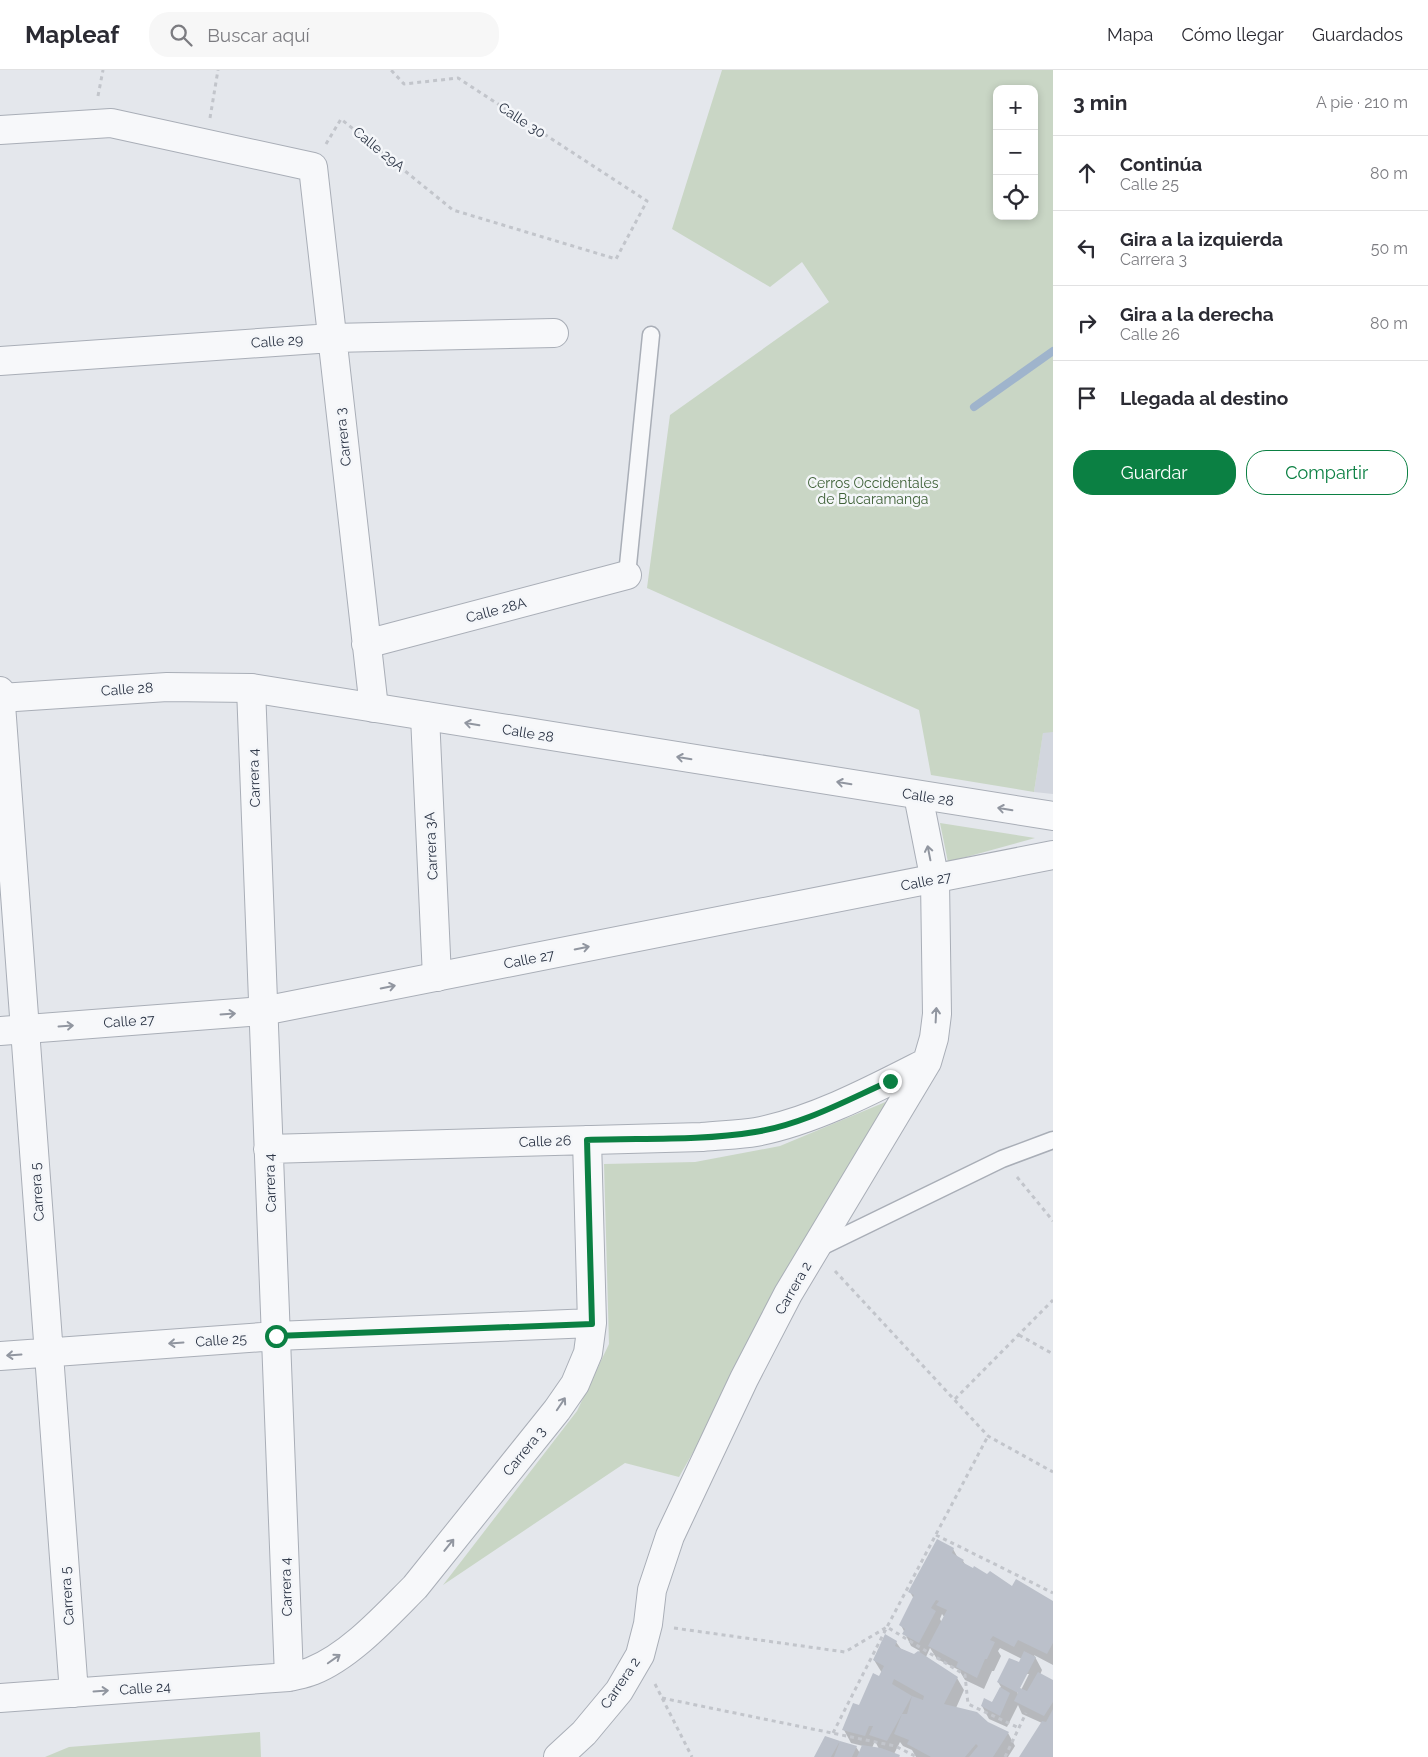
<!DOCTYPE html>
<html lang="es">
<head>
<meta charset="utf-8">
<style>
  :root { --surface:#fff; --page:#f7f7f7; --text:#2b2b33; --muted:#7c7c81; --line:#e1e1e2; --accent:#0b8043 }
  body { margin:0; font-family:Raleway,sans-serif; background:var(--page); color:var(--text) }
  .controls { position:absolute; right:15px; top:15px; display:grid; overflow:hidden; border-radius:10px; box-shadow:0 2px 8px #0003 }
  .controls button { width:45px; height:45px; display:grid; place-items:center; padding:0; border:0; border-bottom:1px solid var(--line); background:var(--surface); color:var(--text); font:25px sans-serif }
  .stop { position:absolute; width:15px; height:15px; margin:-11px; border:4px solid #0b8043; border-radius:50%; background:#fff }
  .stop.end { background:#0b8043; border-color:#fff; box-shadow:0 1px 5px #0008 }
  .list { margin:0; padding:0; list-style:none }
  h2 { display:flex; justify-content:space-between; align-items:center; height:65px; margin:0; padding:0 20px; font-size:21px }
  h2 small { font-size:16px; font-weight:400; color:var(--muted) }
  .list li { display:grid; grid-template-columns:32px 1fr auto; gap:15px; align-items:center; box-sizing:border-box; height:75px; padding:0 20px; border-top:1px solid var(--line) }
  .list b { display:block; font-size:19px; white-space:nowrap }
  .list p { margin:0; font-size:16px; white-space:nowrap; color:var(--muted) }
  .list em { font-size:16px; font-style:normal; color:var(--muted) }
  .actions { display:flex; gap:10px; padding:15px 20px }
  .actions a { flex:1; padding:11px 0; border:1px solid var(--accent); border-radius:20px; text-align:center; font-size:18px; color:var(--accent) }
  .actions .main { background:var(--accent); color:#fff }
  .icon { flex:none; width:28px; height:28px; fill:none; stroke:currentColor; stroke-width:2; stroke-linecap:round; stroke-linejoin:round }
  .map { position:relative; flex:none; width:1053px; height:1687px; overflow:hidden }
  header { display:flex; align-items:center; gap:30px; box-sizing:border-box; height:70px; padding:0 25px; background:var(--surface); border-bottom:1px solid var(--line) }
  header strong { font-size:24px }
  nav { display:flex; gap:28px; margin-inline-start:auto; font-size:18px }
  .search { width:350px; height:45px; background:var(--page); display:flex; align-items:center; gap:12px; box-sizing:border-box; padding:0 18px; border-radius:20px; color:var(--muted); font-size:19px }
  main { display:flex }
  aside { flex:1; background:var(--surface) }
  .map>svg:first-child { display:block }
  .built { fill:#d2d6de }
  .green { fill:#c9d6c5; fill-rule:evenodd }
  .shadow { fill:#0003; fill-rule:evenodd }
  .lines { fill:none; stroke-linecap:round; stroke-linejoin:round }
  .stream { stroke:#9fb4cc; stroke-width:8 }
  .building { fill:#bbc0ca }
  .service-casing { stroke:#a9aeb7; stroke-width:19 }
  .minor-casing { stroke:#a9aeb7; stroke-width:30 }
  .tertiary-casing { stroke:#a9aeb7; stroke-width:30 }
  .path { stroke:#c2c5cb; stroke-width:3; stroke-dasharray:4 4; stroke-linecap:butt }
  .service { stroke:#f7f8fa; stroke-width:16 }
  .minor { stroke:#f7f8fa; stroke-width:28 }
  .tertiary { stroke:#f7f8fa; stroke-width:28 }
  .oneway { stroke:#9196a0 }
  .route { stroke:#0b8043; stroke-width:6 }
  .labels { text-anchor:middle; stroke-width:5; stroke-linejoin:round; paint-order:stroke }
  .street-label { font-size:14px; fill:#2b3445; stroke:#f4f6f9 }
  .park-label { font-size:14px; fill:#3f6138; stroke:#f4f6f9 }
</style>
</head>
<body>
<header>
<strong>Mapleaf</strong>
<div class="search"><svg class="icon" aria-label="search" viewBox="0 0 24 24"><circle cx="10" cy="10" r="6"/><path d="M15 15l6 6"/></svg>Buscar aquí</div>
<nav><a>Mapa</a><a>Cómo llegar</a><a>Guardados</a></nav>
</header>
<main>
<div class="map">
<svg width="1053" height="1687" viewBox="0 0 1053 1687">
  <rect width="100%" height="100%" fill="#e4e7ec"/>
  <!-- built -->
  <path class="built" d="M 1043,662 L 1053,662 L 1053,724 L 1034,722 Z"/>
  <!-- green -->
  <path class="green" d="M 722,0 L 1053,0 L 1053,662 L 1043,663 L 1034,722 L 931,705 L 919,640 L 647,518 L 670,345 L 829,232 L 802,192 L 770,217 L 672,159 ZM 997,19 L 1034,19 L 1034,146 L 997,146 Z
    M 940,753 L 1035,768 L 948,792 Z
    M 895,1028 L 679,1407 L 625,1393 L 443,1515 L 577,1341 L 609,1274 L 604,1094 L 695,1092 L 780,1076 Z
    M 260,1662 L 261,1687 L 45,1687 L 69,1677 Z"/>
  <!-- shadow -->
  <path class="shadow" d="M 953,1479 L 958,1488 L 963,1491 L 966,1496 L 1013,1517 L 1017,1511 L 1053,1532 L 1053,1595 L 1034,1585 L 1042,1600 L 1040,1605 L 1053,1612 L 1053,1687 L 1021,1687 L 1042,1653 L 1022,1644 L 1018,1635 L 1007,1657 L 989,1649 L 982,1636 L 992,1633 L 1001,1617 L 998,1612 L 1020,1594 L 1022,1589 L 1000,1578 L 998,1581 L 1001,1586 L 994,1601 L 992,1601 L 984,1619 L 965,1610 L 959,1600 L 937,1589 L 930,1578 L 926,1587 L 957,1608 L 964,1620 L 956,1638 L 1008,1663 L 1015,1676 L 1008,1687 L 916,1687 L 912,1680 L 903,1676 L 900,1672 L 894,1684 L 900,1687 L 815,1687 L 825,1668 L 856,1677 L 860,1683 L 863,1676 L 851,1673 L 844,1660 L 882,1603 L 874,1590 L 896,1572 L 901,1579 L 914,1585 L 920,1581 L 911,1576 L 901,1555 L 914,1529 L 910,1522 ZM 942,1544 L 945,1548 L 942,1553 L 940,1549 ZM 1026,1604 L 1029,1604 L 1019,1624 L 1017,1623 ZM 875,1671 L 879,1679 L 872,1678 Z"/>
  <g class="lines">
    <!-- stream -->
    <path class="stream" d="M 974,337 L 1053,281"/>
  </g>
  <!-- building -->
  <path class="building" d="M 937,1469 L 954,1478 L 952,1483 L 964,1490 L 962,1492 L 973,1498 L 974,1496 L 987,1504 L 990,1501 L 1012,1516 L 1016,1509 L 1053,1531 L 1053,1573 L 1047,1584 L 1018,1570 L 1014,1577 L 993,1566 L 990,1570 L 995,1572 L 987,1589 L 985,1589 L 977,1608 L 956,1597 L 958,1592 L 928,1576 L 947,1540 L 936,1535 L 939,1531 L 936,1530 L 931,1538 L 936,1541 L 919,1573 L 902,1564 L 905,1559 L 899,1555 L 914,1525 L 908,1522 Z
    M 885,1564 L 897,1571 L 895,1576 L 914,1584 L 918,1581 L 958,1607 L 944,1634 L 977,1642 L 988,1652 L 1009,1662 L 993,1687 L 969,1687 L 978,1676 L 976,1674 L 965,1687 L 931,1687 L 907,1674 L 909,1670 L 894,1664 L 902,1644 L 907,1644 L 912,1626 L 923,1630 L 924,1626 L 894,1609 L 892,1614 L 912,1626 L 887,1671 L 869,1665 L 873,1656 L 869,1656 L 865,1666 L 842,1660 L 853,1633 L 859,1635 L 873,1603 L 879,1606 L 884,1596 L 873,1590 Z
    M 1024,1581 L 1036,1587 L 1020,1618 L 1027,1621 L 1038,1602 L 1053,1610 L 1053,1632 L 1044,1646 L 1014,1631 L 1018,1623 L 997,1612 L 1009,1588 L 1019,1592 Z
    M 1000,1617 L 1010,1623 L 1000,1646 L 981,1636 L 984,1628 L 992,1632 Z
    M 1053,1639 L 1053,1687 L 1019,1687 L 1042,1651 L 1046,1652 Z
    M 825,1666 L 840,1671 L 857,1676 L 852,1687 L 834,1687 L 840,1671 L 831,1687 L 814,1687 Z
    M 862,1675 L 881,1678 L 900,1685 L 899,1687 L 857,1687 Z"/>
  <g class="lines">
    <!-- service casing -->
    <g class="service-casing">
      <path id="service" d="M 627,505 L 651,265
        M 817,1179 L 1002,1089 L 1053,1070"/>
    </g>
    <!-- minor casing -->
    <g class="minor-casing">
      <path id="minor" d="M 0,60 L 111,53 L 313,97 L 374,638
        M 0,291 L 332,268 L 554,263
        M 366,574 L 627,505
        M 251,618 L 289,1607
        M 0,621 L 74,1623
        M 425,646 L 437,907
        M 268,1079 L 702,1067 C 720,1065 739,1065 756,1062 C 814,1051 874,1019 927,992
        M 0,1286 L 276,1266 L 592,1253
        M 0,1628 L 289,1607 C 297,1605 305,1604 312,1601 C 350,1586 386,1546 415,1517 L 557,1340 L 575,1314 L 588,1283 L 592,1253 L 587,1070
        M 558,1687 L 584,1663 L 619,1621 L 640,1585 L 648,1554 L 652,1520 L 670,1466 L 744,1309 L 788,1224 L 927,992 L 934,968 L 937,944 L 935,811 L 918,725"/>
    </g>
    <!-- tertiary casing -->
    <g class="tertiary-casing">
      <path id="tertiary" d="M 0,628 L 167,617 L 251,618 L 1053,746
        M 0,961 L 263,941 L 1053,785"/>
    </g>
    <!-- path -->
    <path class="path" d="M 98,26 L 103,0
      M 210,48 L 218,0
      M 326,74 L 341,49 L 453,140 L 616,189 L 647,131 L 458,8 L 404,14 L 391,0
      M 1017,1107 L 1053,1151
      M 835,1201 L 988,1366 L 1053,1402
      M 1019,1265 L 1053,1284
      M 955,1329 L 1053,1230
      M 936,1465 L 1053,1523
      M 674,1558 L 845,1582 L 887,1557 L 965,1605 L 968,1634 L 1019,1658
      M 655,1614 L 692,1687
      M 662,1628 L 895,1676 L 917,1687
      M 833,1663 L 887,1557 L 988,1366
      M 1005,1687 L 1026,1643"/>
    <!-- service -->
    <use href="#service" class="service"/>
    <!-- minor -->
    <use href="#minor" class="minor"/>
    <!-- tertiary -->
    <use href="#tertiary" class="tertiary"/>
  </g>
  <!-- one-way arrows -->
  <defs><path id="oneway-shaft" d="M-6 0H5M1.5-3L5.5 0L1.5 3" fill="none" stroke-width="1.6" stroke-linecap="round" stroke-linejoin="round" transform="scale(1.25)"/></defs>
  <g class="oneway">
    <use href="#oneway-shaft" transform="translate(472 654) rotate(-171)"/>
    <use href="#oneway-shaft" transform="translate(684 688) rotate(-171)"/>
    <use href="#oneway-shaft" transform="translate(844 713) rotate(-171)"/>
    <use href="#oneway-shaft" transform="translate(1005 739) rotate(-171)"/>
    <use href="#oneway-shaft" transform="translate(929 783) rotate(-101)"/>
    <use href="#oneway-shaft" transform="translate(582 878) rotate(-11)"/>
    <use href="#oneway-shaft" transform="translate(388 917) rotate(-11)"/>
    <use href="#oneway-shaft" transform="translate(228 944) rotate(-4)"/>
    <use href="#oneway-shaft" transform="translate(936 945) rotate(-87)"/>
    <use href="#oneway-shaft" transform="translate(66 956) rotate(-4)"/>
    <use href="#oneway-shaft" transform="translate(176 1273) rotate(176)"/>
    <use href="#oneway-shaft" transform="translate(14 1285) rotate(176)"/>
    <use href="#oneway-shaft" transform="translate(561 1334) rotate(-56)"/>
    <use href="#oneway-shaft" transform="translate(449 1475) rotate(-51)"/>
    <use href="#oneway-shaft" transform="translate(334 1589) rotate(-35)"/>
    <use href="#oneway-shaft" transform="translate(101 1621) rotate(-4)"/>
  </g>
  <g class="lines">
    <!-- route -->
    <path class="route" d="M 276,1266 L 592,1254 L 587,1070 C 642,1068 700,1071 755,1062 C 802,1055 847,1030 890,1011"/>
  </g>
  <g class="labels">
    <!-- street labels -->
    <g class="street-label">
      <text transform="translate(522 50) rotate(33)" y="5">Calle 30</text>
      <text transform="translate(379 79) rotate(39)" y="5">Calle 29A</text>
      <text transform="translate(277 271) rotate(-4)" y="5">Calle 29</text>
      <text transform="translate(343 367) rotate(-96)" y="5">Carrera 3</text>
      <text transform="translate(496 540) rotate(-15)" y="5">Calle 28A</text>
      <text transform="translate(127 619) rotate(-4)" y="5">Calle 28</text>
      <text transform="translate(528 663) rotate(9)" y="5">Calle 28</text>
      <text transform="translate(254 708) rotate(-92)" y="5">Carrera 4</text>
      <text transform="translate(928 727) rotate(9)" y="5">Calle 28</text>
      <text transform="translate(431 776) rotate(-93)" y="5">Carrera 3A</text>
      <text transform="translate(926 811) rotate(-11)" y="5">Calle 27</text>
      <text transform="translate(529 889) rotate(-11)" y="5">Calle 27</text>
      <text transform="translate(129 951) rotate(-4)" y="5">Calle 27</text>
      <text transform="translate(545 1071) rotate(-2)" y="5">Calle 26</text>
      <text transform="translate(270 1113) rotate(-92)" y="5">Carrera 4</text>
      <text transform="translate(37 1122) rotate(-94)" y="5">Carrera 5</text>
      <text transform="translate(793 1218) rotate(-60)" y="5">Carrera 2</text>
      <text transform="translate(221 1270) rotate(-4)" y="5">Calle 25</text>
      <text transform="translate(524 1381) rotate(-51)" y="5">Carrera 3</text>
      <text transform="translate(286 1517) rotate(-92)" y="5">Carrera 4</text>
      <text transform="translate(67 1526) rotate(-94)" y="5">Carrera 5</text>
      <text transform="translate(620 1613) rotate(-56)" y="5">Carrera 2</text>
      <text transform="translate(145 1618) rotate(-4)" y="5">Calle 24</text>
    </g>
    <!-- park labels -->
    <g class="park-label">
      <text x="873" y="418">Cerros Occidentales<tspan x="873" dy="16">de Bucaramanga</tspan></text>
    </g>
  </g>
</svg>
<div class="controls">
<button>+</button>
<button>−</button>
<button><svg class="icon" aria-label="locate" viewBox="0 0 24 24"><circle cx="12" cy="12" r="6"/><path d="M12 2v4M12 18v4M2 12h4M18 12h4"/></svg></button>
</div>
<div class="stop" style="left:276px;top:1266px"></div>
<div class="stop end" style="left:890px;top:1011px"></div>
</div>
<aside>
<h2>3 min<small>A pie · 210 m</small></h2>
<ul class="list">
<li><svg class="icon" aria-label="ahead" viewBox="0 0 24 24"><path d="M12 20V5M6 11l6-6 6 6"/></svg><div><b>Continúa</b><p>Calle 25</p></div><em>80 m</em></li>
<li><svg class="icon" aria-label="left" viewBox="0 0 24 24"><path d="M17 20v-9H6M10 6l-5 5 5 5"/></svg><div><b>Gira a la izquierda</b><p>Carrera 3</p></div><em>50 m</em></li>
<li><svg class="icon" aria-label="right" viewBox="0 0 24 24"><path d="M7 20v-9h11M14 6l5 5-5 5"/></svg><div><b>Gira a la derecha</b><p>Calle 26</p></div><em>80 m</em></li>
<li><svg class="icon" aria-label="arrive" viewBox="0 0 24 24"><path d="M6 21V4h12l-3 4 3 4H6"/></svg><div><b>Llegada al destino</b></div></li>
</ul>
<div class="actions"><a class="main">Guardar</a><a>Compartir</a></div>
</aside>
</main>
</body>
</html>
